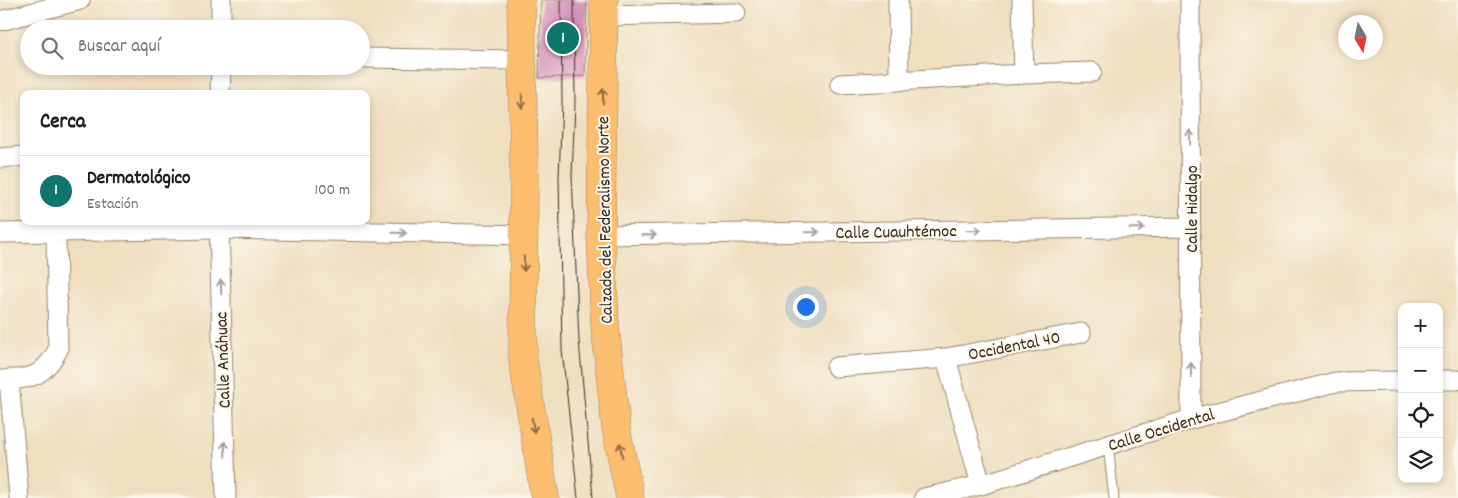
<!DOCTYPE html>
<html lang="es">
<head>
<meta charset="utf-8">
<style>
  :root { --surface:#fff; --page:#f6f6f6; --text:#202124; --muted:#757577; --line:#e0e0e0; --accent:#0f766e }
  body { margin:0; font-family:Dekko,sans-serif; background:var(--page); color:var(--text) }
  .controls { position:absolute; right:15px; bottom:15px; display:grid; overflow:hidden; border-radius:10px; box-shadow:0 2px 8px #0003 }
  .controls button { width:45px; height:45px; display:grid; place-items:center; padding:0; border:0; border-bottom:1px solid var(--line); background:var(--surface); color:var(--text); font:25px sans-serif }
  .compass { position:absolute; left:1338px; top:15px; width:45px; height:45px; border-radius:50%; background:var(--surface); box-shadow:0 2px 8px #0003; rotate:170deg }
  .you { position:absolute; left:805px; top:306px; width:18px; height:18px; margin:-12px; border:4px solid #fff; border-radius:50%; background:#1a73e8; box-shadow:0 0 0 8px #1a73e833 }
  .badge { display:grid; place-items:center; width:32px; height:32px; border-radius:50%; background:var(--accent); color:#fff; font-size:16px; font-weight:700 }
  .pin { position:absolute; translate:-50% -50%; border:2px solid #fff; box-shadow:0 1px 5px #0006 }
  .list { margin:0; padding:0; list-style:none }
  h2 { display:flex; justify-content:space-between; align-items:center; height:65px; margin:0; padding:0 20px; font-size:21px }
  h2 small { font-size:16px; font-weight:400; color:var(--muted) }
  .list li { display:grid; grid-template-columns:32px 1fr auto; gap:15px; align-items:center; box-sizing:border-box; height:70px; padding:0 20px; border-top:1px solid var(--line) }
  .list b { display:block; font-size:19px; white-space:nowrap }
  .list p { margin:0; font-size:16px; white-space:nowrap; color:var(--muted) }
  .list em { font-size:16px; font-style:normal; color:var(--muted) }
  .icon { flex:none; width:28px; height:28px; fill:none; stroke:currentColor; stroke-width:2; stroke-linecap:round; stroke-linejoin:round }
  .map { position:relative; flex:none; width:1458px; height:498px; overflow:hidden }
  .search { position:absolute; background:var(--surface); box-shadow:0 2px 8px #0003; left:20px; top:20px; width:350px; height:55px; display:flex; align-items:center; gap:12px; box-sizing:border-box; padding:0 18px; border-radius:28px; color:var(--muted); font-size:19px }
  .panel { position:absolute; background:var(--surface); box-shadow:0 2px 8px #0003; left:20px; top:90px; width:350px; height:135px; border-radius:10px }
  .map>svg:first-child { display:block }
  .building { fill:#d28bb6 }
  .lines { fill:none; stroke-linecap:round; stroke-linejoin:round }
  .service-casing { stroke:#96846e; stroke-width:11 }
  .minor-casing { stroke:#96846e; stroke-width:21 }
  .primary-casing { stroke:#96846e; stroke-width:29 }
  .service { stroke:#fff; stroke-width:9 }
  .minor { stroke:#fff; stroke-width:19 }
  .primary { stroke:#fbbd6e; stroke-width:28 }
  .tram { stroke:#3b2a1e; stroke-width:1 }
  .oneway { stroke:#916c42 }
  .oneway2 { stroke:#a79f9a }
  .labels { text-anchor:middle; stroke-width:4; stroke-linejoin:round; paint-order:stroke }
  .street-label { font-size:18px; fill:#3b2a1e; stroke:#fbf7ec }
</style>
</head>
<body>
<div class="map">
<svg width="1458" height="498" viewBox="0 0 1458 498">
  <rect width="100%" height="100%" fill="#fbf7ec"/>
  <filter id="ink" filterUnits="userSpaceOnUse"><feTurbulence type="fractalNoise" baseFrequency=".02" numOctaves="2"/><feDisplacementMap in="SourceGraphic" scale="10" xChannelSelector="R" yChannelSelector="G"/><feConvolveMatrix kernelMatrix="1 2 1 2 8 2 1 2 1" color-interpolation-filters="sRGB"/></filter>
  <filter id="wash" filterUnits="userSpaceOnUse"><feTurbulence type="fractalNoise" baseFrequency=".0096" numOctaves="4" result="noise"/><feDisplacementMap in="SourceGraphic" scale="20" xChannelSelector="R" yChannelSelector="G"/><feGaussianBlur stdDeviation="1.12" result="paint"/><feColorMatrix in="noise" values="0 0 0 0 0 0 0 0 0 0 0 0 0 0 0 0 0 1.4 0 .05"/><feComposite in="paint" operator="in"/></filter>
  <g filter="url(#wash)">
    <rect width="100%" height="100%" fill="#f0dfbf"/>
    <g id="blocks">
      <!-- building -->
      <path class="building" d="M 541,0 L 587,0 L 585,76 L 539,78 Z"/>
    </g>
  </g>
  <g filter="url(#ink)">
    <use href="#blocks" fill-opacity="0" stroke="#96846e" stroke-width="1"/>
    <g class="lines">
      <!-- service casing -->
      <g class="service-casing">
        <path id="service" d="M 1108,445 L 1114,498"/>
      </g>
      <!-- minor casing -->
      <g class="minor-casing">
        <path id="minor" d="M 898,0 L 899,81
          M 1022,0 L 1024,74
          M 1190,0 L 1191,419
          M 604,16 L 736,13
          M 0,21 L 80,0
          M 221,29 L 221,0
          M 361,58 L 521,60
          M 840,84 L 1024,74 L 1092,72
          M 220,94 L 221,66
          M 0,158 L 24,156
          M 219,221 L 226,498
          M 0,233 L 219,229 L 524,235
          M 601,235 L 1191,227
          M 946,358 L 981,485
          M 836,367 L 946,358 L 1081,333
          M 9,379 L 19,498
          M 0,380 C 31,379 42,378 58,350 L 56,232
          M 1439,380 L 1458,380
          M 924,498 L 981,485 L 1191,419 L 1336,382 L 1402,381"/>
      </g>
      <!-- primary casing -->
      <g class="primary-casing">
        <path id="primary" d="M 521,0 L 524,167 L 523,360 L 545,498
          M 604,0 L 601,235 L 605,325 L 616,428 L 630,498"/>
      </g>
      <!-- service -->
      <use href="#service" class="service"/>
      <!-- minor -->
      <use href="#minor" class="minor"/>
      <!-- primary -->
      <use href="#primary" class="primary"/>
      <!-- tram -->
      <path class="tram" d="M 561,0 L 562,103 L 559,176 L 562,350 L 578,498
        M 574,0 L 575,104 L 572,175 L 579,341 L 593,498"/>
    </g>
    <!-- one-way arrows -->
    <defs><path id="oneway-shaft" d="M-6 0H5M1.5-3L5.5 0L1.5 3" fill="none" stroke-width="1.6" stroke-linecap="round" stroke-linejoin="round" transform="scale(1.25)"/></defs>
    <g class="oneway">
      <use href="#oneway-shaft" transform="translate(603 96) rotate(-89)"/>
      <use href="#oneway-shaft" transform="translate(522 101) rotate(88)"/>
      <use href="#oneway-shaft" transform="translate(524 264) rotate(90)"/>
      <use href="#oneway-shaft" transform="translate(533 425) rotate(81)"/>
      <use href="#oneway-shaft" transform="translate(621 450) rotate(-101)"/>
    </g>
    <g class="oneway2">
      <use href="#oneway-shaft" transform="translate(1190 137) rotate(-90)"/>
      <use href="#oneway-shaft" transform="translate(1137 228) rotate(-1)"/>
      <use href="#oneway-shaft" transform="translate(974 230) rotate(-1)"/>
      <use href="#oneway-shaft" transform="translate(812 232) rotate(-1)"/>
      <use href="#oneway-shaft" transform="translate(399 233) rotate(1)"/>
      <use href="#oneway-shaft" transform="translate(649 235) rotate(-1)"/>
      <use href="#oneway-shaft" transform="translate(221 287) rotate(-92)"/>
      <use href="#oneway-shaft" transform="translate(1191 370) rotate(-90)"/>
      <use href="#oneway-shaft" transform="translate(225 449) rotate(-92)"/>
    </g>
  </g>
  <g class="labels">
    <!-- street labels -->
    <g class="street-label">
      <text transform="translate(1191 209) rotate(-90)" y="6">Calle Hidalgo</text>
      <text transform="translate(604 220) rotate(-91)" y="6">Calzada del Federalismo Norte</text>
      <text transform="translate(896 231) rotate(-1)" y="6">Calle Cuauhtémoc</text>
      <text transform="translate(1014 345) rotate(-11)" y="6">Occidental 40</text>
      <text transform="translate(222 360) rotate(-92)" y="6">Calle Anáhuac</text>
      <text transform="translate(1161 429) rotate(-17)" y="6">Calle Occidental</text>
    </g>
  </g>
</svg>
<div class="controls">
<button>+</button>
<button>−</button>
<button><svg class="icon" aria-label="locate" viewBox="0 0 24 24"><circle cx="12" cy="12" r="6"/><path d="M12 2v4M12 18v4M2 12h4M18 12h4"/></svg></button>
<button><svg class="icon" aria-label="layers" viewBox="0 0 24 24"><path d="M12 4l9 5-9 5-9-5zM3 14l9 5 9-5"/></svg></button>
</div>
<svg class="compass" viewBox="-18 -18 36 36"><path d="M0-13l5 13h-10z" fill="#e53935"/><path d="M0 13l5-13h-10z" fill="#757577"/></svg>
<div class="you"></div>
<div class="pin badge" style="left:563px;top:38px">1</div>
<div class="search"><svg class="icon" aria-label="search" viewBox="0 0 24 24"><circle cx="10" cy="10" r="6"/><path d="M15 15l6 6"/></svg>Buscar aquí</div>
<section class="panel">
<h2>Cerca<small></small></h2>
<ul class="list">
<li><span class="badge">1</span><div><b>Dermatológico</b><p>Estación</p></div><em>100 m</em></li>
</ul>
</section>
</div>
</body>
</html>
